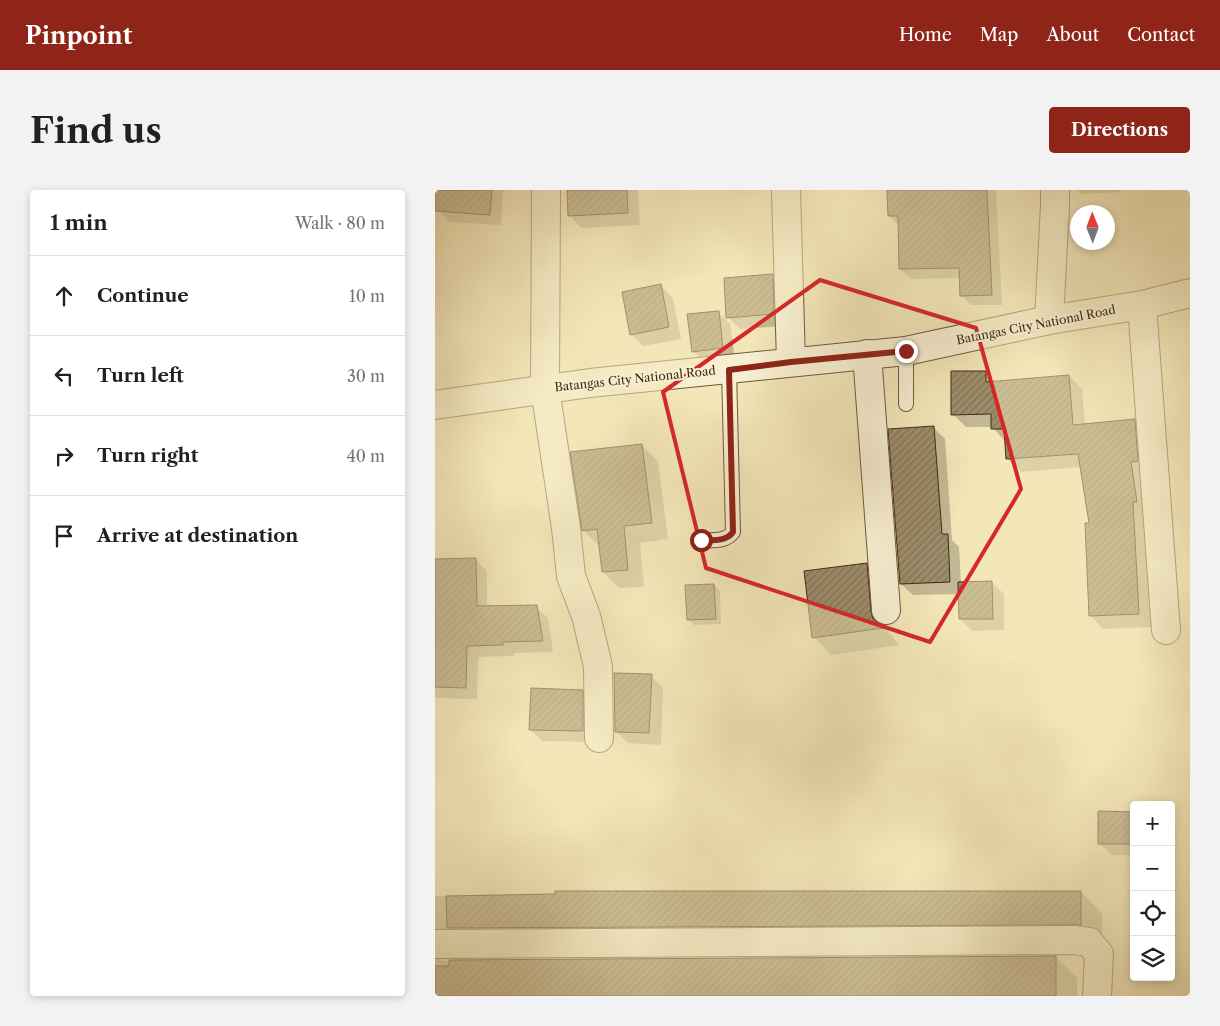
<!DOCTYPE html>
<html lang="en">
<head>
<meta charset="utf-8">
<style>
  :root { --surface:#fff; --page:#f2f2f2; --text:#202124; --muted:#757577; --line:#e0e0e0; --accent:#8f2418 }
  body { margin:0; font-family:"Libre Caslon Text",serif; background:var(--page); color:var(--text) }
  .controls { position:absolute; right:15px; bottom:15px; display:grid; overflow:hidden; border-radius:5px; box-shadow:0 2px 8px #0003 }
  .controls button { width:45px; height:45px; display:grid; place-items:center; padding:0; border:0; border-bottom:1px solid var(--line); background:var(--surface); color:var(--text); font:25px sans-serif }
  .compass { position:absolute; left:635px; top:15px; width:45px; height:45px; border-radius:50%; background:var(--surface); box-shadow:0 2px 8px #0003; rotate:359deg }
  .stop { position:absolute; width:15px; height:15px; margin:-11px; border:4px solid #8f2418; border-radius:50%; background:#fff }
  .stop.end { background:#8f2418; border-color:#fff; box-shadow:0 1px 5px #0008 }
  .list { margin:0; padding:0; list-style:none }
  h2 { display:flex; justify-content:space-between; align-items:center; height:65px; margin:0; padding:0 20px; font-size:21px }
  h2 small { font-size:16px; font-weight:400; color:var(--muted) }
  .list li { display:grid; grid-template-columns:32px 1fr auto; gap:15px; align-items:center; box-sizing:border-box; height:80px; padding:0 20px; border-top:1px solid var(--line) }
  .list b { display:block; font-size:19px; white-space:nowrap }
  .list em { font-size:16px; font-style:normal; color:var(--muted) }
  .icon { flex:none; width:28px; height:28px; fill:none; stroke:currentColor; stroke-width:2; stroke-linecap:round; stroke-linejoin:round }
  .map { position:relative; flex:none; width:755px; height:806px; overflow:hidden; border-radius:5px }
  header { display:flex; align-items:center; gap:30px; box-sizing:border-box; height:70px; padding:0 25px; background:var(--accent); color:#fff }
  header strong { font-size:24px }
  nav { display:flex; gap:28px; margin-inline-start:auto; font-size:18px }
  .intro { display:flex; align-items:center; justify-content:space-between; box-sizing:border-box; height:120px; padding:0 30px }
  h1 { margin:0; font-size:35px }
  .button { padding:12px 22px; border-radius:5px; background:var(--accent); color:#fff; font-size:18px; font-weight:700 }
  main { display:flex; gap:30px; padding:0 30px }
  aside { flex:1; background:var(--surface); border-radius:5px; box-shadow:0 2px 8px #0003 }
  .map>svg:first-child { display:block }
  .shadow { fill:#0003 }
  .building { fill:url(#building-hatch); stroke:#402b15 }
  .lines { fill:none; stroke-linecap:round; stroke-linejoin:round }
  .service-casing { stroke:#6d5a3e; stroke-width:16 }
  .minor-casing { stroke:#6d5a3e; stroke-width:30 }
  .tertiary-casing { stroke:#6d5a3e; stroke-width:30 }
  .service { stroke:#f7efd1; stroke-width:14 }
  .minor { stroke:#f7efd1; stroke-width:28 }
  .tertiary { stroke:#f7efd1; stroke-width:28 }
  .route { stroke:#8f2418; stroke-width:6 }
  .marked { fill:none; stroke:#d62828; stroke-width:4; stroke-linejoin:round }
  .labels { text-anchor:middle; stroke-width:4; stroke-linejoin:round; paint-order:stroke }
  .street-label { font-size:12px; fill:#402b15; stroke:#f7efd1 }
</style>
</head>
<body>
<header>
<strong>Pinpoint</strong>
<nav><a>Home</a><a>Map</a><a>About</a><a>Contact</a></nav>
</header>
<div class="intro"><h1>Find us</h1><a class="button">Directions</a></div>
<main>
<aside>
<h2>1 min<small>Walk · 80 m</small></h2>
<ul class="list">
<li><svg class="icon" aria-label="ahead" viewBox="0 0 24 24"><path d="M12 20V5M6 11l6-6 6 6"/></svg><div><b>Continue</b></div><em>10 m</em></li>
<li><svg class="icon" aria-label="left" viewBox="0 0 24 24"><path d="M17 20v-9H6M10 6l-5 5 5 5"/></svg><div><b>Turn left</b></div><em>30 m</em></li>
<li><svg class="icon" aria-label="right" viewBox="0 0 24 24"><path d="M7 20v-9h11M14 6l5 5-5 5"/></svg><div><b>Turn right</b></div><em>40 m</em></li>
<li><svg class="icon" aria-label="arrive" viewBox="0 0 24 24"><path d="M6 21V4h12l-3 4 3 4H6"/></svg><div><b>Arrive at destination</b></div></li>
</ul>
</aside>
<div class="map">
<svg width="755" height="806" viewBox="0 0 755 806">
  <defs>
    <pattern id="building-hatch" width="6" height="6" patternUnits="userSpaceOnUse" patternTransform="scale(1.25)"><rect width="6" height="6" fill="#9d8c6a"/><path d="M-1 1l2-2M0 6l6-6M5 7l2-2" fill="none" stroke="#817356"/></pattern>
  </defs>
  <rect width="100%" height="100%" fill="#f3e6b8"/>
  <filter id="stains"><feTurbulence type="fractalNoise" baseFrequency=".004" numOctaves="4"/><feColorMatrix values="0 0 0 0 .2 0 0 0 0 .09 0 0 0 0 .02 0 0 0 .5 -.17"/></filter>
  <radialGradient id="worn" r=".72"><stop offset=".6" stop-color="#630" stop-opacity="0"/><stop offset="1" stop-color="#630" stop-opacity=".3"/></radialGradient>
  <!-- shadow -->
  <path class="shadow" d="M 5,0 L 68,0 L 66,35 L 15,32 L 4,21 Z
    M 133,0 L 203,0 L 205,35 L 146,38 L 134,25 Z
    M 453,0 L 561,0 L 567,115 L 536,115 L 526,105 L 526,88 L 476,89 L 465,79 L 465,36 L 454,26 Z
    M 642,0 L 685,0 L 685,2 L 647,4 Z
    M 337,86 L 349,98 L 351,136 L 305,139 L 293,127 Z
    M 226,96 L 238,108 L 246,149 L 208,156 L 196,144 Z
    M 283,122 L 295,134 L 300,169 L 270,173 L 258,161 Z
    M 550,182 L 561,192 L 634,186 L 647,199 L 650,235 L 699,230 L 712,243 L 711,325 L 717,437 L 668,439 L 655,425 L 655,334 L 646,277 L 586,282 L 573,269 L 570,251 L 557,237 L 531,237 L 518,224 Z
    M 498,237 L 510,249 L 517,350 L 524,357 L 526,393 L 556,392 L 569,404 L 569,440 L 537,441 L 525,429 L 525,404 L 478,405 L 466,394 Z
    M 207,255 L 223,272 L 233,349 L 205,353 L 209,397 L 184,398 L 168,382 L 166,358 L 148,340 Z
    M 40,369 L 52,381 L 52,418 L 101,417 L 113,428 L 118,462 L 79,463 L 79,466 L 43,467 L 42,509 L 0,508 L 0,370 Z
    M 431,374 L 449,392 L 452,440 L 464,455 L 396,465 L 379,447 Z
    M 279,395 L 285,401 L 286,434 L 259,435 L 253,429 Z
    M 216,486 L 228,498 L 226,555 L 193,553 L 181,541 Z
    M 147,501 L 159,514 L 160,552 L 107,551 L 95,539 Z
    M 697,623 L 699,624 L 699,665 L 677,665 L 664,653 Z
    M 646,702 L 667,724 L 667,756 L 8,767 L 7,771 L 621,767 L 642,788 L 642,806 L 0,806 L 0,706 Z"/>
  <!-- building -->
  <path class="building" d="M 0,0 L 57,0 L 55,25 L 0,21 Z
    M 132,0 L 192,0 L 193,23 L 133,26 Z
    M 452,0 L 552,0 L 557,105 L 525,106 L 524,78 L 464,79 L 463,26 L 453,26 Z
    M 338,84 L 339,124 L 291,128 L 289,88 Z
    M 226,94 L 234,137 L 195,145 L 187,102 Z
    M 284,121 L 288,158 L 257,162 L 252,124 Z
    M 516,181 L 551,181 L 551,192 L 634,185 L 638,235 L 700,229 L 703,271 L 696,272 L 702,312 L 698,312 L 704,424 L 654,426 L 650,333 L 654,333 L 643,264 L 571,269 L 569,239 L 556,239 L 556,224 L 516,225 Z
    M 499,236 L 507,344 L 513,344 L 515,392 L 465,394 L 453,239 Z
    M 207,254 L 217,333 L 189,336 L 193,380 L 167,382 L 162,339 L 147,341 L 135,262 Z
    M 41,368 L 42,416 L 102,415 L 108,451 L 68,452 L 68,455 L 32,456 L 31,498 L 0,497 L 0,369 Z
    M 432,373 L 436,422 L 438,429 L 447,435 L 448,438 L 377,448 L 369,381 Z
    M 557,391 L 558,429 L 524,429 L 523,392 Z
    M 279,394 L 281,429 L 252,430 L 250,395 Z
    M 179,483 L 217,484 L 214,543 L 180,542 Z
    M 96,498 L 148,500 L 148,541 L 94,540 Z
    M 663,621 L 698,622 L 697,654 L 663,654 Z
    M 120,701 L 646,701 L 646,735 L 12,738 L 11,706 L 120,704 Z
    M 621,766 L 621,806 L 0,806 L 0,776 L 14,776 L 14,770 Z"/>
  <g class="lines">
    <!-- service casing -->
    <g class="service-casing">
      <path id="service" d="M 471,214 L 471,161
        M 266,350 C 278,350 291,352 298,342 L 294,180"/>
    </g>
    <!-- minor casing -->
    <g class="minor-casing">
      <path id="minor" d="M 111,0 L 110,199 L 131,338 L 136,386 L 151,426 L 163,476 L 164,548
        M 351,0 L 356,172
        M 707,115 L 731,440
        M 614,130 L 620,16 L 620,0
        M 432,164 L 451,420
        M 0,754 L 639,750 L 654,752 L 664,764 L 662,806"/>
    </g>
    <!-- tertiary casing -->
    <g class="tertiary-casing">
      <path id="tertiary" d="M 0,215 L 155,193 L 471,161 L 614,130 L 707,115 L 755,103"/>
    </g>
    <!-- service -->
    <use href="#service" class="service"/>
    <!-- minor -->
    <use href="#minor" class="minor"/>
    <!-- tertiary -->
    <use href="#tertiary" class="tertiary"/>
  </g>
  <g class="lines">
    <!-- route -->
    <path class="route" d="M 266,350 C 278,350 291,352 298,342 L 294,180 L 356,172 L 471,161"/>
  </g>
  <!-- marked area -->
  <path d="M0 0H755V806H0ZM 385,90 L 541,138 L 586,299 L 495,452 L 271,378 L 228,202 Z" fill="#f3e6b8" fill-opacity=".55" fill-rule="evenodd"/>
  <path class="marked" d="M 385,90 L 541,138 L 586,299 L 495,452 L 271,378 L 228,202 Z"/>
  <g class="labels">
    <!-- street labels -->
    <g class="street-label">
      <text transform="translate(601 135) rotate(-11)" y="4">Batangas City National Road</text>
      <text transform="translate(200 189) rotate(-6)" y="4">Batangas City National Road</text>
    </g>
  </g>
  <rect width="100%" height="100%" filter="url(#stains)"/>
  <rect width="100%" height="100%" fill="url(#worn)"/>
</svg>
<div class="controls">
<button>+</button>
<button>−</button>
<button><svg class="icon" aria-label="locate" viewBox="0 0 24 24"><circle cx="12" cy="12" r="6"/><path d="M12 2v4M12 18v4M2 12h4M18 12h4"/></svg></button>
<button><svg class="icon" aria-label="layers" viewBox="0 0 24 24"><path d="M12 4l9 5-9 5-9-5zM3 14l9 5 9-5"/></svg></button>
</div>
<svg class="compass" viewBox="-18 -18 36 36"><path d="M0-13l5 13h-10z" fill="#e53935"/><path d="M0 13l5-13h-10z" fill="#757577"/></svg>
<div class="stop" style="left:266px;top:350px"></div>
<div class="stop end" style="left:471px;top:161px"></div>
</div>
</main>
</body>
</html>
